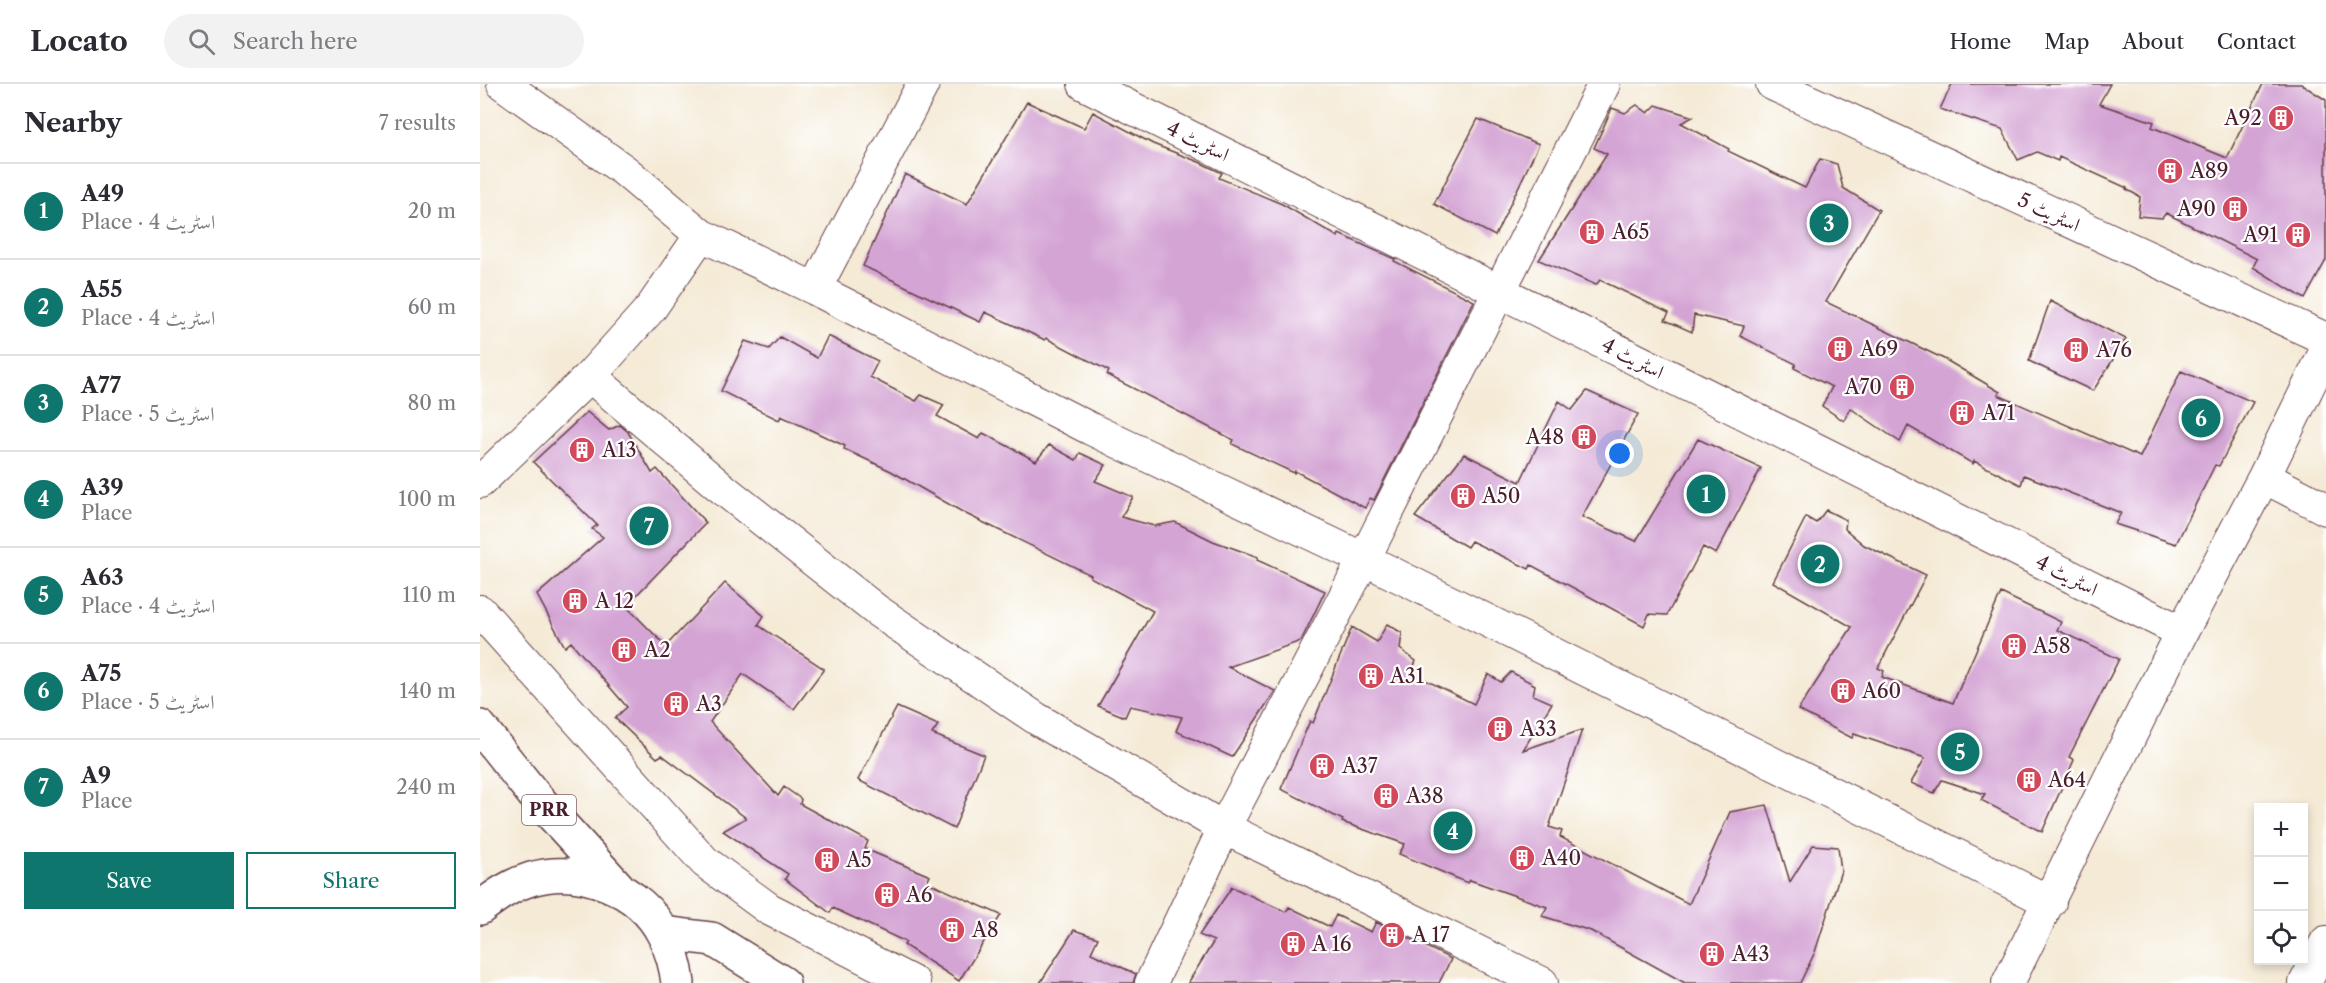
<!DOCTYPE html>
<html lang="en">
<head>
<meta charset="utf-8">
<style>
  :root { --surface:#fff; --page:#f2f2f3; --text:#2b2b33; --muted:#7c7c81; --line:#e1e1e2; --accent:#0f766e }
  body { margin:0; font-family:"Libre Caslon Text",Amiri,serif; background:var(--page); color:var(--text) }
  .controls { position:absolute; right:18px; bottom:18px; display:grid; overflow:hidden; border-radius:0px; box-shadow:0 3px 9px #0003 }
  .controls button { width:54px; height:54px; display:grid; place-items:center; padding:0; border:0; border-bottom:2px solid var(--line); background:var(--surface); color:var(--text); font:30px sans-serif }
  .you { position:absolute; left:1140px; top:370px; width:21px; height:21px; margin:-15px; border:4px solid #fff; border-radius:50%; background:#1a73e8; box-shadow:0 0 0 9px #1a73e833 }
  .badge { display:grid; place-items:center; width:39px; height:39px; border-radius:50%; background:var(--accent); color:#fff; font-size:20px; font-weight:700 }
  .pin { position:absolute; translate:-50% -50%; border:3px solid #fff; box-shadow:0 2px 6px #0006 }
  .list { margin:0; padding:0; list-style:none }
  h2 { display:flex; justify-content:space-between; align-items:center; height:78px; margin:0; padding:0 24px; font-size:26px }
  h2 small { font-size:20px; font-weight:400; color:var(--muted) }
  .list li { display:grid; grid-template-columns:39px 1fr auto; gap:18px; align-items:center; box-sizing:border-box; height:96px; padding:0 24px; border-top:2px solid var(--line) }
  .list b { display:block; font-size:22px; white-space:nowrap }
  .list p { margin:0; font-size:20px; white-space:nowrap; color:var(--muted) }
  .list em { font-size:20px; font-style:normal; color:var(--muted) }
  .actions { display:flex; gap:12px; padding:18px 24px }
  .actions a { flex:1; padding:14px 0; border:2px solid var(--accent); border-radius:0px; text-align:center; font-size:21px; color:var(--accent) }
  .actions .main { background:var(--accent); color:#fff }
  .icon { flex:none; width:33px; height:33px; fill:none; stroke:currentColor; stroke-width:2; stroke-linecap:round; stroke-linejoin:round }
  .map { position:relative; flex:none; width:1846px; height:899px; overflow:hidden }
  header { display:flex; align-items:center; gap:36px; box-sizing:border-box; height:84px; padding:0 30px; background:var(--surface); border-bottom:2px solid var(--line) }
  header strong { font-size:28px }
  nav { display:flex; gap:33px; margin-inline-start:auto; font-size:21px }
  .search { width:420px; height:54px; background:var(--page); display:flex; align-items:center; gap:15px; box-sizing:border-box; padding:0 21px; border-radius:33px; color:var(--muted); font-size:22px }
  main { display:flex }
  aside { flex:1; background:var(--surface) }
  .map>svg:first-child { display:block }
  .building { fill:#d4a4d4 }
  .lines { fill:none; stroke-linecap:round; stroke-linejoin:round }
  .minor-casing { stroke:#643d45; stroke-width:34 }
  .highway-casing { stroke:#643d45; stroke-width:36 }
  .minor { stroke:#fff; stroke-width:32 }
  .highway { stroke:#fff; stroke-width:33 }
  .labels { text-anchor:middle; stroke-width:4.5; stroke-linejoin:round; paint-order:stroke }
  .shield { fill:#fff; stroke:#80626b; stroke-width:1.5 }
  .shield-label { font-size:18px; font-weight:bold; fill:#4a1f2b }
  .poi-label { font-size:20px; fill:#4a1f2b; stroke:#fff; text-anchor:start }
  .street-label { font-size:20px; fill:#4a1f2b; stroke:#fff }
</style>
</head>
<body>
<header>
<strong>Locato</strong>
<div class="search"><svg class="icon" aria-label="search" viewBox="0 0 24 24"><circle cx="10" cy="10" r="6"/><path d="M15 15l6 6"/></svg>Search here</div>
<nav><a>Home</a><a>Map</a><a>About</a><a>Contact</a></nav>
</header>
<main>
<aside>
<h2>Nearby<small>7 results</small></h2>
<ul class="list">
<li><span class="badge">1</span><div><b>A49</b><p>Place · اسٹریٹ 4</p></div><em>20 m</em></li>
<li><span class="badge">2</span><div><b>A55</b><p>Place · اسٹریٹ 4</p></div><em>60 m</em></li>
<li><span class="badge">3</span><div><b>A77</b><p>Place · اسٹریٹ 5</p></div><em>80 m</em></li>
<li><span class="badge">4</span><div><b>A39</b><p>Place</p></div><em>100 m</em></li>
<li><span class="badge">5</span><div><b>A63</b><p>Place · اسٹریٹ 4</p></div><em>110 m</em></li>
<li><span class="badge">6</span><div><b>A75</b><p>Place · اسٹریٹ 5</p></div><em>140 m</em></li>
<li><span class="badge">7</span><div><b>A9</b><p>Place</p></div><em>240 m</em></li>
</ul>
<div class="actions"><a class="main">Save</a><a>Share</a></div>
</aside>
<div class="map">
<svg width="1846" height="899" viewBox="0 0 1846 899">
  <rect width="100%" height="100%" fill="#fff"/>
  <filter id="ink" filterUnits="userSpaceOnUse"><feTurbulence type="fractalNoise" baseFrequency=".0167" numOctaves="2"/><feDisplacementMap in="SourceGraphic" scale="12" xChannelSelector="R" yChannelSelector="G"/><feConvolveMatrix kernelMatrix="1 2 1 2 8 2 1 2 1" color-interpolation-filters="sRGB"/></filter>
  <filter id="wash" filterUnits="userSpaceOnUse"><feTurbulence type="fractalNoise" baseFrequency=".008" numOctaves="4" result="noise"/><feDisplacementMap in="SourceGraphic" scale="24" xChannelSelector="R" yChannelSelector="G"/><feGaussianBlur stdDeviation="1.35" result="paint"/><feColorMatrix in="noise" values="0 0 0 0 0 0 0 0 0 0 0 0 0 0 0 0 0 1.4 0 .05"/><feComposite in="paint" operator="in"/></filter>
  <g filter="url(#wash)">
    <rect width="100%" height="100%" fill="#f4ead6"/>
    <g id="blocks">
      <!-- building -->
      <path class="building" d="M 1472,0 L 1630,0 L 1619,20 L 1674,38 L 1672,43 L 1747,74 L 1783,0 L 1821,0 L 1846,16 L 1846,176 L 1825,215 L 1773,183 L 1777,175 L 1686,129 L 1682,134 L 1658,132 L 1660,113 L 1646,105 L 1647,104 L 1579,73 L 1578,77 L 1557,68 L 1538,76 L 1522,45 L 1460,25 Z
        M 547,18 L 604,44 L 613,28 L 673,60 L 719,78 L 742,89 L 739,94 L 802,120 L 858,153 L 859,150 L 910,173 L 915,175 L 914,177 L 994,217 L 894,416 L 890,414 L 885,424 L 815,387 L 814,389 L 752,360 L 754,356 L 627,291 L 629,287 L 566,254 L 565,256 L 505,228 L 500,238 L 383,182 L 425,90 L 487,120 Z
        M 1157,21 L 1168,29 L 1176,21 L 1213,33 L 1201,39 L 1249,65 L 1248,67 L 1325,104 L 1340,75 L 1357,80 L 1363,104 L 1399,126 L 1346,218 L 1466,276 L 1520,308 L 1518,311 L 1660,373 L 1701,287 L 1773,318 L 1739,382 L 1735,381 L 1696,460 L 1635,440 L 1641,429 L 1544,391 L 1541,401 L 1494,377 L 1493,380 L 1428,342 L 1420,358 L 1370,324 L 1364,337 L 1342,322 L 1352,303 L 1314,284 L 1316,280 L 1260,252 L 1264,242 L 1214,231 L 1212,248 L 1185,236 L 1189,229 L 1120,196 L 1116,201 L 1059,176 L 1127,70 L 1114,64 L 1132,24 L 1145,29 Z
        M 998,35 L 1059,60 L 1015,152 L 954,120 Z
        M 1570,217 L 1646,255 L 1613,307 L 1549,277 Z
        M 348,252 L 398,277 L 390,293 L 436,317 L 441,311 L 464,321 L 457,332 L 499,355 L 503,349 L 556,377 L 569,361 L 596,376 L 600,369 L 626,381 L 615,397 L 653,413 L 641,433 L 674,442 L 695,438 L 733,457 L 778,473 L 777,476 L 845,507 L 821,557 L 748,583 L 795,607 L 752,673 L 696,647 L 702,633 L 650,622 L 645,633 L 618,622 L 673,527 L 610,493 L 611,491 L 486,430 L 411,387 L 364,365 L 365,362 L 301,332 L 299,336 L 241,307 L 265,257 L 289,265 L 300,253 L 337,274 Z
        M 1107,307 L 1158,330 L 1102,433 L 1156,457 L 1218,355 L 1281,384 L 1236,470 L 1223,463 L 1187,531 L 1169,530 L 1164,542 L 1051,481 L 1049,485 L 991,457 L 987,463 L 935,433 L 984,370 L 1040,398 L 1079,317 L 1092,326 Z
        M 107,328 L 129,346 L 140,341 L 148,348 L 172,389 L 177,385 L 226,439 L 146,522 L 186,562 L 245,499 L 284,532 L 278,541 L 344,585 L 314,625 L 263,590 L 230,638 L 298,712 L 304,703 L 321,715 L 320,720 L 388,757 L 385,765 L 450,792 L 447,798 L 521,831 L 479,897 L 424,861 L 426,858 L 353,824 L 350,829 L 305,795 L 308,790 L 243,747 L 266,734 L 182,671 L 177,674 L 135,634 L 147,623 L 91,558 L 85,563 L 57,511 L 123,453 L 112,445 L 117,441 L 53,378 Z
        M 1346,426 L 1366,436 L 1365,445 L 1384,461 L 1446,491 L 1398,584 L 1404,587 L 1402,593 L 1473,619 L 1521,509 L 1581,538 L 1577,546 L 1639,575 L 1589,673 L 1594,676 L 1562,748 L 1501,716 L 1505,710 L 1462,696 L 1454,709 L 1431,699 L 1445,674 L 1374,650 L 1372,654 L 1318,626 L 1372,543 L 1293,498 L 1326,433 L 1336,439 Z
        M 907,540 L 922,549 L 920,565 L 936,577 L 931,589 L 994,620 L 1008,590 L 1021,598 L 1031,588 L 1055,601 L 1053,611 L 1072,619 L 1043,666 L 1102,646 L 1069,743 L 1082,747 L 1080,753 L 1209,820 L 1250,728 L 1287,721 L 1310,798 L 1333,761 L 1358,763 L 1361,787 L 1335,868 L 1320,899 L 1205,899 L 1111,847 L 1062,832 L 1067,823 L 990,796 L 988,799 L 919,770 L 925,760 L 862,738 L 863,736 L 801,705 L 830,637 L 833,639 L 872,543 L 897,558 Z
        M 417,623 L 458,641 L 452,650 L 504,671 L 474,745 L 378,696 Z
        M 752,803 L 806,828 L 809,823 L 850,843 L 856,831 L 891,848 L 896,838 L 971,875 L 959,899 L 708,899 L 734,857 L 719,851 Z
        M 594,846 L 618,854 L 611,869 L 656,890 L 653,899 L 560,899 Z"/>
    </g>
  </g>
  <g filter="url(#ink)">
    <use href="#blocks" fill-opacity="0" stroke="#643d45" stroke-width="1.5"/>
    <g class="lines">
      <!-- minor casing -->
      <g class="minor-casing">
        <path id="minor" d="M 23,0 L 145,87 L 221,151 L 335,205 L 611,345 L 884,475 L 1570,818
          M 604,0 L 1702,548
          M 1292,0 L 1846,255
          M 335,205 L 443,0
          M 110,292 L 238,401 L 396,526 L 557,635 L 744,744 L 1062,899
          M 1784,393 L 1846,425
          M 0,398 L 110,292 L 171,224 L 221,151
          M 0,527 L 225,778 L 289,825 L 434,899
          M 671,899 L 744,744 L 884,475 L 1124,0
          M 1528,899 L 1702,548 L 1784,393 L 1846,266
          M 1825,899 L 1846,858"/>
      </g>
      <!-- highway casing -->
      <g class="highway-casing">
        <path id="highway" d="M 0,643 L 55,712 L 138,803
          M 0,824 C 16,812 31,801 51,795 C 100,780 161,805 184,851 C 192,867 196,882 198,899
          M 184,849 L 232,855 L 303,899"/>
      </g>
      <!-- minor -->
      <use href="#minor" class="minor"/>
      <!-- highway -->
      <use href="#highway" class="highway"/>
    </g>
  </g>
  <!-- icons -->
  <defs>
    <g id="building-disc" transform="scale(1.35)"><circle r="9.5" fill="#d1495b" stroke="#fff"/><path d="M-4-6H4V6H1V3H-1V6H-4ZM-2.5-4.3h1.7v1.8h-1.7ZM.8-4.3h1.7v1.8H.8ZM-2.5-1h1.7V.8h-1.7ZM.8-1h1.7V.8H.8Z" fill="#fff"/></g>
  </defs>
  <g fill-rule="evenodd">
    <use href="#building-disc" x="1801" y="34"/>
    <use href="#building-disc" x="1690" y="87"/>
    <use href="#building-disc" x="1755" y="125"/>
    <use href="#building-disc" x="1112" y="148"/>
    <use href="#building-disc" x="1818" y="151"/>
    <use href="#building-disc" x="1360" y="265"/>
    <use href="#building-disc" x="1596" y="266"/>
    <use href="#building-disc" x="1422" y="303"/>
    <use href="#building-disc" x="1482" y="329"/>
    <use href="#building-disc" x="1104" y="353"/>
    <use href="#building-disc" x="102" y="366"/>
    <use href="#building-disc" x="983" y="412"/>
    <use href="#building-disc" x="95" y="517"/>
    <use href="#building-disc" x="1534" y="562"/>
    <use href="#building-disc" x="144" y="566"/>
    <use href="#building-disc" x="891" y="592"/>
    <use href="#building-disc" x="1363" y="607"/>
    <use href="#building-disc" x="196" y="620"/>
    <use href="#building-disc" x="1020" y="645"/>
    <use href="#building-disc" x="842" y="682"/>
    <use href="#building-disc" x="1549" y="696"/>
    <use href="#building-disc" x="906" y="712"/>
    <use href="#building-disc" x="1042" y="774"/>
    <use href="#building-disc" x="347" y="776"/>
    <use href="#building-disc" x="407" y="811"/>
    <use href="#building-disc" x="472" y="846"/>
    <use href="#building-disc" x="912" y="851"/>
    <use href="#building-disc" x="813" y="860"/>
    <use href="#building-disc" x="1232" y="870"/>
  </g>
  <g class="labels">
    <!-- shield labels -->
    <rect class="shield" x="42" y="711" width="54" height="30" rx="4.5"/>
    <g class="shield-label">
      <text x="69" y="732">PRR</text>
    </g>
    <!-- poi labels -->
    <g class="poi-label">
      <text x="1782" y="41" text-anchor="end">A92</text>
      <text x="1710" y="94">A89</text>
      <text x="1736" y="132" text-anchor="end">A90</text>
      <text x="1132" y="155">A65</text>
      <text x="1798" y="158" text-anchor="end">A91</text>
      <text x="1380" y="272">A69</text>
      <text x="1616" y="273">A76</text>
      <text x="1402" y="310" text-anchor="end">A70</text>
      <text x="1502" y="336">A71</text>
      <text x="1084" y="360" text-anchor="end">A48</text>
      <text x="122" y="373">A13</text>
      <text x="1002" y="419">A50</text>
      <text x="115" y="524">A 12</text>
      <text x="1553" y="569">A58</text>
      <text x="164" y="573">A2</text>
      <text x="910" y="599">A31</text>
      <text x="1382" y="614">A60</text>
      <text x="216" y="627">A3</text>
      <text x="1040" y="652">A33</text>
      <text x="862" y="689">A37</text>
      <text x="1568" y="703">A64</text>
      <text x="926" y="719">A38</text>
      <text x="1062" y="781">A40</text>
      <text x="366" y="783">A5</text>
      <text x="426" y="818">A6</text>
      <text x="492" y="853">A8</text>
      <text x="932" y="858">A 17</text>
      <text x="832" y="867">A 16</text>
      <text x="1252" y="877">A43</text>
    </g>
    <!-- street labels -->
    <g class="street-label">
      <text transform="translate(718 57) rotate(26)" y="7">اسٹریٹ 4</text>
      <text transform="translate(1569 128) rotate(25)" y="7">اسٹریٹ 5</text>
      <text transform="translate(1153 274) rotate(27)" y="7">اسٹریٹ 4</text>
      <text transform="translate(1587 491) rotate(27)" y="7">اسٹریٹ 4</text>
    </g>
  </g>
</svg>
<div class="controls">
<button>+</button>
<button>−</button>
<button><svg class="icon" aria-label="locate" viewBox="0 0 24 24"><circle cx="12" cy="12" r="6"/><path d="M12 2v4M12 18v4M2 12h4M18 12h4"/></svg></button>
</div>
<div class="you"></div>
<div class="pin badge" style="left:1226px;top:410px">1</div>
<div class="pin badge" style="left:1340px;top:480px">2</div>
<div class="pin badge" style="left:1349px;top:139px">3</div>
<div class="pin badge" style="left:973px;top:747px">4</div>
<div class="pin badge" style="left:1480px;top:668px">5</div>
<div class="pin badge" style="left:1721px;top:334px">6</div>
<div class="pin badge" style="left:169px;top:442px">7</div>
</div>
</main>
</body>
</html>
